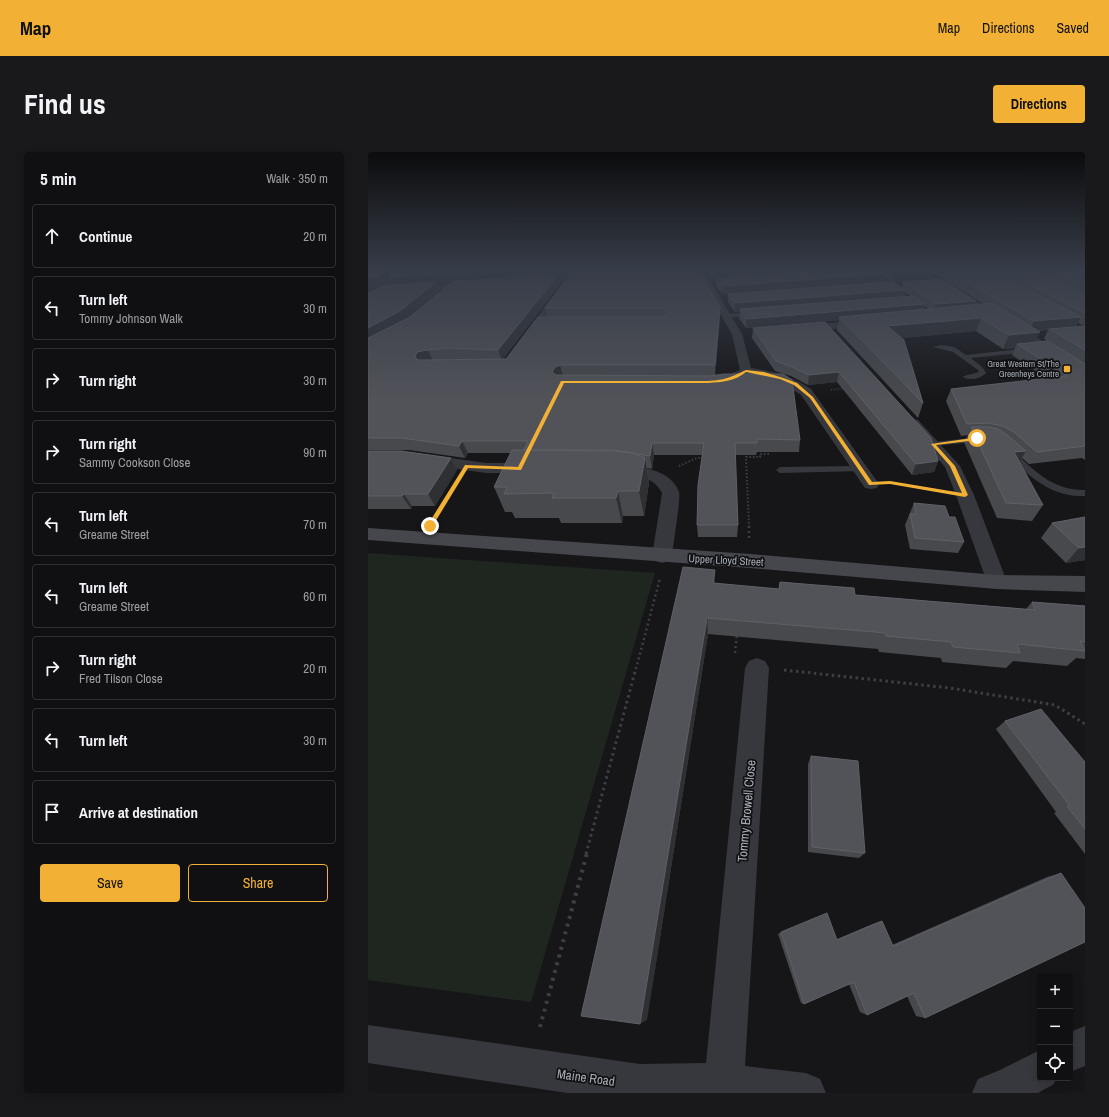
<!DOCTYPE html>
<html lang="en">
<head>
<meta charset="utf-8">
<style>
  :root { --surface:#101012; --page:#19191b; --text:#f1f3f6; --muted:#9c9d9f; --line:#303032; --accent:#f2b134 }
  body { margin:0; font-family:"Archivo Narrow",sans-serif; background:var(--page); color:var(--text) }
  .controls { position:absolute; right:12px; bottom:12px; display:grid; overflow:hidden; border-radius:4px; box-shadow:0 2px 10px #0003 }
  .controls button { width:36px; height:36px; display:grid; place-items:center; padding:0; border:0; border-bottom:1px solid var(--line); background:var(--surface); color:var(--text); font:20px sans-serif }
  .stop { position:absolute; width:12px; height:12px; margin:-9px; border:3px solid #f2b134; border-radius:50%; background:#fff }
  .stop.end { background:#f2b134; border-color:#fff; box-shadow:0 1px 4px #0008 }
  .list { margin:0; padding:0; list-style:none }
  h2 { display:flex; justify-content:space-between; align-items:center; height:52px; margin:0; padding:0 16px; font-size:17px }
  h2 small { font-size:13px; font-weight:400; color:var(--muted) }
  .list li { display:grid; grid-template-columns:26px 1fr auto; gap:12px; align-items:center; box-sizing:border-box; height:64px; margin:0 8px 8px; padding:0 8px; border:1px solid var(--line); border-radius:4px }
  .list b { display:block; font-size:15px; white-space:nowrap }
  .list p { margin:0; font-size:13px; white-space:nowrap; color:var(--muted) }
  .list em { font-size:13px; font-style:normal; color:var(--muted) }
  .actions { display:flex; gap:8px; padding:12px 16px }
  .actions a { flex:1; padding:9px 0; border:1px solid var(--accent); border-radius:4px; text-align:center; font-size:14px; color:var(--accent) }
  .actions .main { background:var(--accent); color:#111 }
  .icon { flex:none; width:22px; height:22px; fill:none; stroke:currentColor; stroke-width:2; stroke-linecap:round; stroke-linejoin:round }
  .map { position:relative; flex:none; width:717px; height:941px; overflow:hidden; border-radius:4px }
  header { display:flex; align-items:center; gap:24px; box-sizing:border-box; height:56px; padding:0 20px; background:var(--accent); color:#111 }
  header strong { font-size:19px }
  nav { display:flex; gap:22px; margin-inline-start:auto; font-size:14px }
  .intro { display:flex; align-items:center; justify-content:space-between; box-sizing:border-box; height:96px; padding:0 24px }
  h1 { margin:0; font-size:28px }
  .button { padding:10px 18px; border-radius:4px; background:var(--accent); color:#111; font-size:14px; font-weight:700 }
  main { display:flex; gap:24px; padding:0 24px }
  aside { flex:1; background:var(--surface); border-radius:4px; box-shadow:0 2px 10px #0003 }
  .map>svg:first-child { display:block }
  .green { fill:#1e261f }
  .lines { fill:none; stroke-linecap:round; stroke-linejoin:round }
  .path-far4 { stroke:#3d3f44; stroke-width:1.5; stroke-dasharray:1 1.5; stroke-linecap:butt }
  .path-far3 { stroke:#3d3f44; stroke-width:2; stroke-dasharray:1.5 2; stroke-linecap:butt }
  .path-far2 { stroke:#3d3f44; stroke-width:2.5; stroke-dasharray:2 3; stroke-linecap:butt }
  .path-far1 { stroke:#3d3f44; stroke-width:3; stroke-dasharray:2.5 3.5; stroke-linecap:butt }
  .path { stroke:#3d3f44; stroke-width:4; stroke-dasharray:3 5; stroke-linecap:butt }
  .lane { fill:#37383d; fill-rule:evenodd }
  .street { fill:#37383d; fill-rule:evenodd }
  .secondary { fill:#45474d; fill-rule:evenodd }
  .wall { fill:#47494d; fill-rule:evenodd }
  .shaded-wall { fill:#2f3033 }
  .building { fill:#525359; stroke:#5f6168 }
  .route { fill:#f2b134 }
  .poi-dot { fill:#f2b134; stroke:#111113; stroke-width:1.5 }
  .labels { text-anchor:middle; stroke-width:3.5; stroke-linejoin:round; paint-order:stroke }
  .far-poi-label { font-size:9px; fill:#a8adb8; stroke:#111113; text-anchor:end }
  .street-label { font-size:11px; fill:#a8adb8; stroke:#111113 }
  .near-street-label { font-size:13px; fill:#a8adb8; stroke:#111113 }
</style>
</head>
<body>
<header>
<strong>Map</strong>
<nav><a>Map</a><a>Directions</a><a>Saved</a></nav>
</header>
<div class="intro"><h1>Find us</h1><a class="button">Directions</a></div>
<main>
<aside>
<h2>5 min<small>Walk · 350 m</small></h2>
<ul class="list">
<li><svg class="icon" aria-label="ahead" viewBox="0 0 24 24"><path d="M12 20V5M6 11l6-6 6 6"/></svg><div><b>Continue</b></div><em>20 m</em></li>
<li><svg class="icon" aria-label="left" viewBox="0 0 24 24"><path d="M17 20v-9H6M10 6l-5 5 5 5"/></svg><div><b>Turn left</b><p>Tommy Johnson Walk</p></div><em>30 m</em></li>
<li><svg class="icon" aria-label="right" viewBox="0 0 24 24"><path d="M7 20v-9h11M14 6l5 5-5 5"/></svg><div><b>Turn right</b></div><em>30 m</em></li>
<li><svg class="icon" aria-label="right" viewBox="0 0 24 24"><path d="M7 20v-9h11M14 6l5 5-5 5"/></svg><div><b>Turn right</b><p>Sammy Cookson Close</p></div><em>90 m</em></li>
<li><svg class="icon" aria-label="left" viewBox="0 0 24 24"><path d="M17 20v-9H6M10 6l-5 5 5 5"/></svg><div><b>Turn left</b><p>Greame Street</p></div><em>70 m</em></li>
<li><svg class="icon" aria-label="left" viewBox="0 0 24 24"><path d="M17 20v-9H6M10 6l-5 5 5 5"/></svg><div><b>Turn left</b><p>Greame Street</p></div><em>60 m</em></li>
<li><svg class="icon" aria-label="right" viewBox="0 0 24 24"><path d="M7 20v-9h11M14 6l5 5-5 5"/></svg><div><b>Turn right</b><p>Fred Tilson Close</p></div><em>20 m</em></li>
<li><svg class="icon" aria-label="left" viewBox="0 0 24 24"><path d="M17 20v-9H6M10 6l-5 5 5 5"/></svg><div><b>Turn left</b></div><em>30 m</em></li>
<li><svg class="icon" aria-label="arrive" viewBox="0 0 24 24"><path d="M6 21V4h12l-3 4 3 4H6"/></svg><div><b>Arrive at destination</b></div></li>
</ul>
<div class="actions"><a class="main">Save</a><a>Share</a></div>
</aside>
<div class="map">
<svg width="717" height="941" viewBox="0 0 717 941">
  <rect width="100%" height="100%" fill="#161618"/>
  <!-- green -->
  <path class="green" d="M 0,401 L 287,421 L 163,850 L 0,828 Z"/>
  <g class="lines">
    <!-- path-far4 -->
    <path class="path-far4" d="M 463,238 L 476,236"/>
    <!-- path-far3 -->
    <path class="path-far3" d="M 311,314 L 329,306 L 337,306
      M 524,331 L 568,338
      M 67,365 L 86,333
      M 381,375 L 378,305 L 392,305 L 392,302 L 402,302"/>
    <!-- path-far2 -->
    <path class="path-far2" d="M 381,374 L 381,387
      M 367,501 L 369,482
      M 268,517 L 292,426"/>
    <!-- path-far1 -->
    <path class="path-far1" d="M 416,518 L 582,536 L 687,553 L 717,572
      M 218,702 L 268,516"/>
    <!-- path -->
    <path class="path" d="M 172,875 L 219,701"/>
    <!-- lane -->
    <path class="lane" d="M 31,117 L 35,117 C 25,131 18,147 0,152 L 0,148 L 13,141 Z
      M 497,117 L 502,117 L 552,154 L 547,155 Z
      M 387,160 L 389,161 L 389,163 L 358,166 L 355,164 L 358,162 Z
      M 573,193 L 586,195 L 598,203 L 661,196 L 664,198 L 661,200 L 603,206 L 615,216 L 618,221 C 613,227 601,229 595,225 L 596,224 L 611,220 L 610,218 L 585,200 L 565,195 Z
      M 613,285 L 616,285 L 616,289 L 565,294 L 561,292 L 565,290 Z
      M 640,296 L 643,297 C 666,318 684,339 717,338 L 717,344 C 681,345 662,324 637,301 L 636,299 Z
      M 492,314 L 495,315 L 496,317 L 495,319 L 412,321 L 408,318 L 412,315 Z"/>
    <!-- street -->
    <path class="street" d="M 301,117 L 352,117 L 348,120 L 337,120 L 374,182 L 383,216 C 405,219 425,225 443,237 L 511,332 L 509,336 L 503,337 L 497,336 L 433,243 C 423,236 391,219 379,224 C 367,228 354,236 341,233 L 339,230 L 341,227 L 358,224 L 372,218 L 364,182 L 329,121 L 298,122 L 297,120 L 298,118 Z
      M 547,117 L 556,117 L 717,215 L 717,224 L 713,223 Z
      M 228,122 L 231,123 L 232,125 L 231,127 L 161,132 L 157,129 L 161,126 Z
      M 109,130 L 113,133 L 112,135 L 0,143 L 0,137 Z
      M 196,133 L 201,136 L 160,192 L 152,192 L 150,190 L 152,188 L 193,134 Z
      M 499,168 L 503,169 L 504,171 L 503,173 L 430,180 L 425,177 L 430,174 Z
      M 545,267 L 550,268 L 592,314 L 606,343 L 639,430 L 636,435 L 629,437 L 622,435 L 619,430 L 588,343 L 577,315 L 538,271 L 540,268 Z
      M 0,300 L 41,300 L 118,311 L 166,311 L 172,313 L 174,316 L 172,319 L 166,321 L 118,321 L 41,310 L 0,310 Z
      M 250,312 C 271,315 302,316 311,340 C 313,346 305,394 304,404 L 301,409 L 294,411 L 287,409 L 284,404 L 294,341 C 284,321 263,325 244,320 L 242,317 L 244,314 Z
      M 389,506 L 397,509 L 401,516 L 377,914 L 438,921 L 452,927 L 458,941 L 199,941 L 0,911 L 0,873 L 272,912 L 338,911 L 377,516 L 381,509 Z
      M 717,874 L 717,914 L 702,920 L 702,880 Z
      M 672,898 L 672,926 L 688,926 L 686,932 L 670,941 L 604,941 L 610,927 L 632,918 Z"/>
    <!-- secondary -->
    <path class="secondary" d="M 0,376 L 382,402 L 629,423 L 717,424 L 717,440 L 629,437 L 382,416 L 0,388 Z"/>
  </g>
  <!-- wall -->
  <path class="wall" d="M 0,117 L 330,117 L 352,165 L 347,223 L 432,288 L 431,300 L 389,300 L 388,303 L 367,303 L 370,373 L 369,385 L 330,385 L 329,373 L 334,303 L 286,303 L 284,317 L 279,316 L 281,331 L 276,364 L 255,364 L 254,371 L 193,371 L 191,366 L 147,366 L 144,360 L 137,360 L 126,335 L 143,301 L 100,301 L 97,306 L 41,298 L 0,298 ZM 190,123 L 202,123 L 177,156 L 180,165 L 138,207 L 135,207 L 192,132 ZM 22,127 L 25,133 L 17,134 ZM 85,130 L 72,140 L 69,131 ZM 12,135 L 4,140 L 2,136 ZM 85,207 L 106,208 L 72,208 Z
    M 340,117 L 717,117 L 717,308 L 714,306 L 661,312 L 654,306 L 651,310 L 675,353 L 664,369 L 629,366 L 596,290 L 600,283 L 593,284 L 578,249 L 583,237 L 679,227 L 644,203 L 647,196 L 635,197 L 608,179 L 533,186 L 555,251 L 550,266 L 469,178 L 471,168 L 378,176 L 371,166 L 372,159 L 367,160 L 360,150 L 360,142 L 355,142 L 348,134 L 348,129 L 345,129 L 340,122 ZM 562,119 L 616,152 L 607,153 L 535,130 L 534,136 L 513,130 L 514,124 L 523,130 L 559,127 ZM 537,140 L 543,144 L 535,145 ZM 557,154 L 561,157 L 556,157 ZM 710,170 L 712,172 L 716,174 L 708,174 ZM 680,178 L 676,187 L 679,189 L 667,191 L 669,179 Z
    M 457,170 L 570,309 L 566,320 L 544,323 L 469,230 L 440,233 L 423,224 L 407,219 L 384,186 L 385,176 Z
    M 0,299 L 83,306 L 89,318 L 67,354 L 44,354 L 43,357 L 0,357 Z
    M 546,351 L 581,365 L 596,390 L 590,401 L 542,397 L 537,373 Z
    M 717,365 L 717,408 L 698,411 L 673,386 L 684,371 Z
    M 347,418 L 347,431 L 411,437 L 412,430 L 487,443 L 658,457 L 664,450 L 717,454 L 717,507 L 708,506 L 699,514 L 645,509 L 638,516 L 574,510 L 573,506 L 511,500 L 510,497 L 340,482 L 279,868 Z
    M 637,569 L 717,610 L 717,702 L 686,661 L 688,660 L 628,577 Z
    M 443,604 L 497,701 L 491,706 L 440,700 L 440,612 Z
    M 693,721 L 557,866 L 548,864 L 539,844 L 499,863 L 492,860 L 481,832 L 436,852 L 433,851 L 410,782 L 413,780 L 469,787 L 507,771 L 514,769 L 524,793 L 679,725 Z"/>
  <!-- shaded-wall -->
  <path class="shaded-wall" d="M 18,117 L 295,117 L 190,123 L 192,132 L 134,208 L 130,198 L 189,123 L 69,131 L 72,140 L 37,169 L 0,189 L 0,176 L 25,134 L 22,127 L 17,134 L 2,136 L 6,144 L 0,147 L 0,126 Z
    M 396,117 L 497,117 L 348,126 L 348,129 L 345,129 L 345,120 Z
    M 557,117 L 561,117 L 561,118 L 562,118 L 559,127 L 523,130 L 525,120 Z
    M 515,122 L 513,130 L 355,142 L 355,134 Z
    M 537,138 L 535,147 L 372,157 L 372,159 L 367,160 L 367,151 Z
    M 608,149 L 605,157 L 565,160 L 568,152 Z
    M 557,152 L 555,161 L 471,165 L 471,168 L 378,176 L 378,167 Z
    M 352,155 L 352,165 L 347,224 L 347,213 Z
    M 713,165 L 707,175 L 681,177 L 680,178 L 661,179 L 666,169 Z
    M 613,166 L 608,179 L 515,188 L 519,174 Z
    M 672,180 L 665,194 L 649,192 L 647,196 L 635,197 L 641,183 Z
    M 60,198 L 65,209 L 53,216 L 47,205 L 49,200 Z
    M 192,213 L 195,224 L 190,226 L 184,220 L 187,215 Z
    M 471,220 L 469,230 L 440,233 L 441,223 Z
    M 94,289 L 100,301 L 97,306 L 91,294 Z
    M 284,291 L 286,303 L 284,317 L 282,304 Z
    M 658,299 L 649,314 L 646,300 Z
    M 83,306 L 89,318 L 67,354 L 60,342 Z
    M 277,306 L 281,331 L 276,364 L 271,339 Z
    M 570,309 L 566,320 L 544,323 L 548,312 Z
    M 250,339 L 255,364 L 254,371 L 248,346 Z
    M 36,342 L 44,354 L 43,357 L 34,344 Z
    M 717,395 L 717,408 L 698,411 L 711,396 Z
    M 347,418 L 347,434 L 345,431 Z
    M 339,466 L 340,482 L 279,868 L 272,872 Z"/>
  <!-- building -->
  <path class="building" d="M 0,117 L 18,117 L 12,125 L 0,126 Z
    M 26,117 L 152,117 L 21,125 Z
    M 278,117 L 330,117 L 352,155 L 347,213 L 192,213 L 187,215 L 184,220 L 188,223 L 341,224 L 356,222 L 415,222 L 424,228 L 432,288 L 389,287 L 389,291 L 367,291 L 370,373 L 329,373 L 330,333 L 336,291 L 284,291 L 282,304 L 269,302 L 266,301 L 246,298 L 156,298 L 160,289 L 94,289 L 91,294 L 34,286 L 0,286 L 0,186 L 42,165 L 86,129 L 190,123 L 130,198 L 80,196 L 60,198 L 49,200 L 47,205 L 50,208 L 138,207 L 170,165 L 295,165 L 301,160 L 294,156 L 177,156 L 203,121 Z
    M 342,117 L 396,117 L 345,120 Z
    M 487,117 L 507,117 L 515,122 L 355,134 L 348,126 Z
    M 519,117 L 561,117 L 562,118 L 525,120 Z
    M 576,117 L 619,117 L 713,165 L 666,169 Z
    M 630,117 L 661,117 L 717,142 L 717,161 Z
    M 678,117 L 705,117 L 717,121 L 717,134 Z
    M 573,127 L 608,149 L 568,152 L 535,130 Z
    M 68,130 L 32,159 L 0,176 L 0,141 L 6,140 L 13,134 Z
    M 525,130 L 537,138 L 367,151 L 360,142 Z
    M 545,144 L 557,152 L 378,167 L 372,157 Z
    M 624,151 L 672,180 L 641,183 L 613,166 L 519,174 L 536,188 L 555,251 L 471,165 Z
    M 457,170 L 563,286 L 570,309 L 548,312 L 471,220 L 441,223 L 424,215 L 408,209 L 385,176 Z
    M 717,174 L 717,198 L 681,177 Z
    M 680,189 L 717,212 L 717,294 L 669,300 L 646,280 L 635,274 L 620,271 L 599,272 L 583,237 L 699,224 L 649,192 Z
    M 603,275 L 621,275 L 630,277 L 639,283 L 658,299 L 646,300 L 675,353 L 638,351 Z
    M 144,298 L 244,299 L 266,301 L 277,306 L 271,339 L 250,339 L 248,346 L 184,346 L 186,341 L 136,342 L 139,335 L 126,335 Z
    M 0,299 L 33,299 L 83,306 L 60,342 L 36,342 L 34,344 L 0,344 Z
    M 546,351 L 577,354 L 581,365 L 587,365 L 596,390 L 547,386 L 542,362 L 548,362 Z
    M 717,365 L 717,395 L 711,396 L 684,371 Z
    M 315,415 L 347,418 L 345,431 L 411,437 L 412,430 L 448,433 L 486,436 L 487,443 L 667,458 L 664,450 L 717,454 L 717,490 L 712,489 L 717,499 L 649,492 L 652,501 L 585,495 L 583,490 L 518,484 L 518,481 L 339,466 L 272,872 L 213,864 Z
    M 673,557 L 717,610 L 717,677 L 699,654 L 702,654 L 637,569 Z
    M 443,604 L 490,609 L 497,701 L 444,695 Z
    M 693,721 L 717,756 L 717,790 L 557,866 L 546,841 L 499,863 L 486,830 L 436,852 L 413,780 L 459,761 L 469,788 L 514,769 L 525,794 Z"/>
  <!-- sky -->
  <linearGradient id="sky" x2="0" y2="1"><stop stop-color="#0c0c0d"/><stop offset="0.47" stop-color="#363c48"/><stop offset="1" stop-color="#363c48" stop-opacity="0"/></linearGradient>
  <rect width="717" height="248" fill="url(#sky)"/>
  <!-- route -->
  <path class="route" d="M 378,218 L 396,220 L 415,226 L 429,231 L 445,245 L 504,330 L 522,329 L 594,341 L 582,314 L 563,292 L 611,285 L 609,288 L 568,293 L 587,314 L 600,343 L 597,345 L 522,332 L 501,333 L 442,246 L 426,233 L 412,227 L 378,220 C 367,229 355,230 340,231 L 196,231 L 153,318 L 100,316 L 64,375 L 59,374 L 97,313 L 150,315 L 193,229 L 340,229 C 358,228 363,225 378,218 Z"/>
  <!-- markers -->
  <rect class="poi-dot" x="695" y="213" width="8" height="8" rx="2"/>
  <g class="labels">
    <!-- far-poi labels -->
    <g class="far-poi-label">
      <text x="691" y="215">Great Western St/The<tspan x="691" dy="10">Greenheys Centre</tspan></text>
    </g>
    <!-- street labels -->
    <g class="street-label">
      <text transform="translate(358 408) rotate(3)" y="4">Upper Lloyd Street</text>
    </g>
    <!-- near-street labels -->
    <g class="near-street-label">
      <text transform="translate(378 659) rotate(-85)" y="5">Tommy Browell Close</text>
      <text transform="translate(218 925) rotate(8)" y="5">Maine Road</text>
    </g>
  </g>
</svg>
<div class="controls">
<button>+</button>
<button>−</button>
<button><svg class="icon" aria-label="locate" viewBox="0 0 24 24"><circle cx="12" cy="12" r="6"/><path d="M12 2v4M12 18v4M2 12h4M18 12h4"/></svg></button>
</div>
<div class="stop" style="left:609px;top:286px"></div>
<div class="stop end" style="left:62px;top:374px"></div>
</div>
</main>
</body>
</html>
